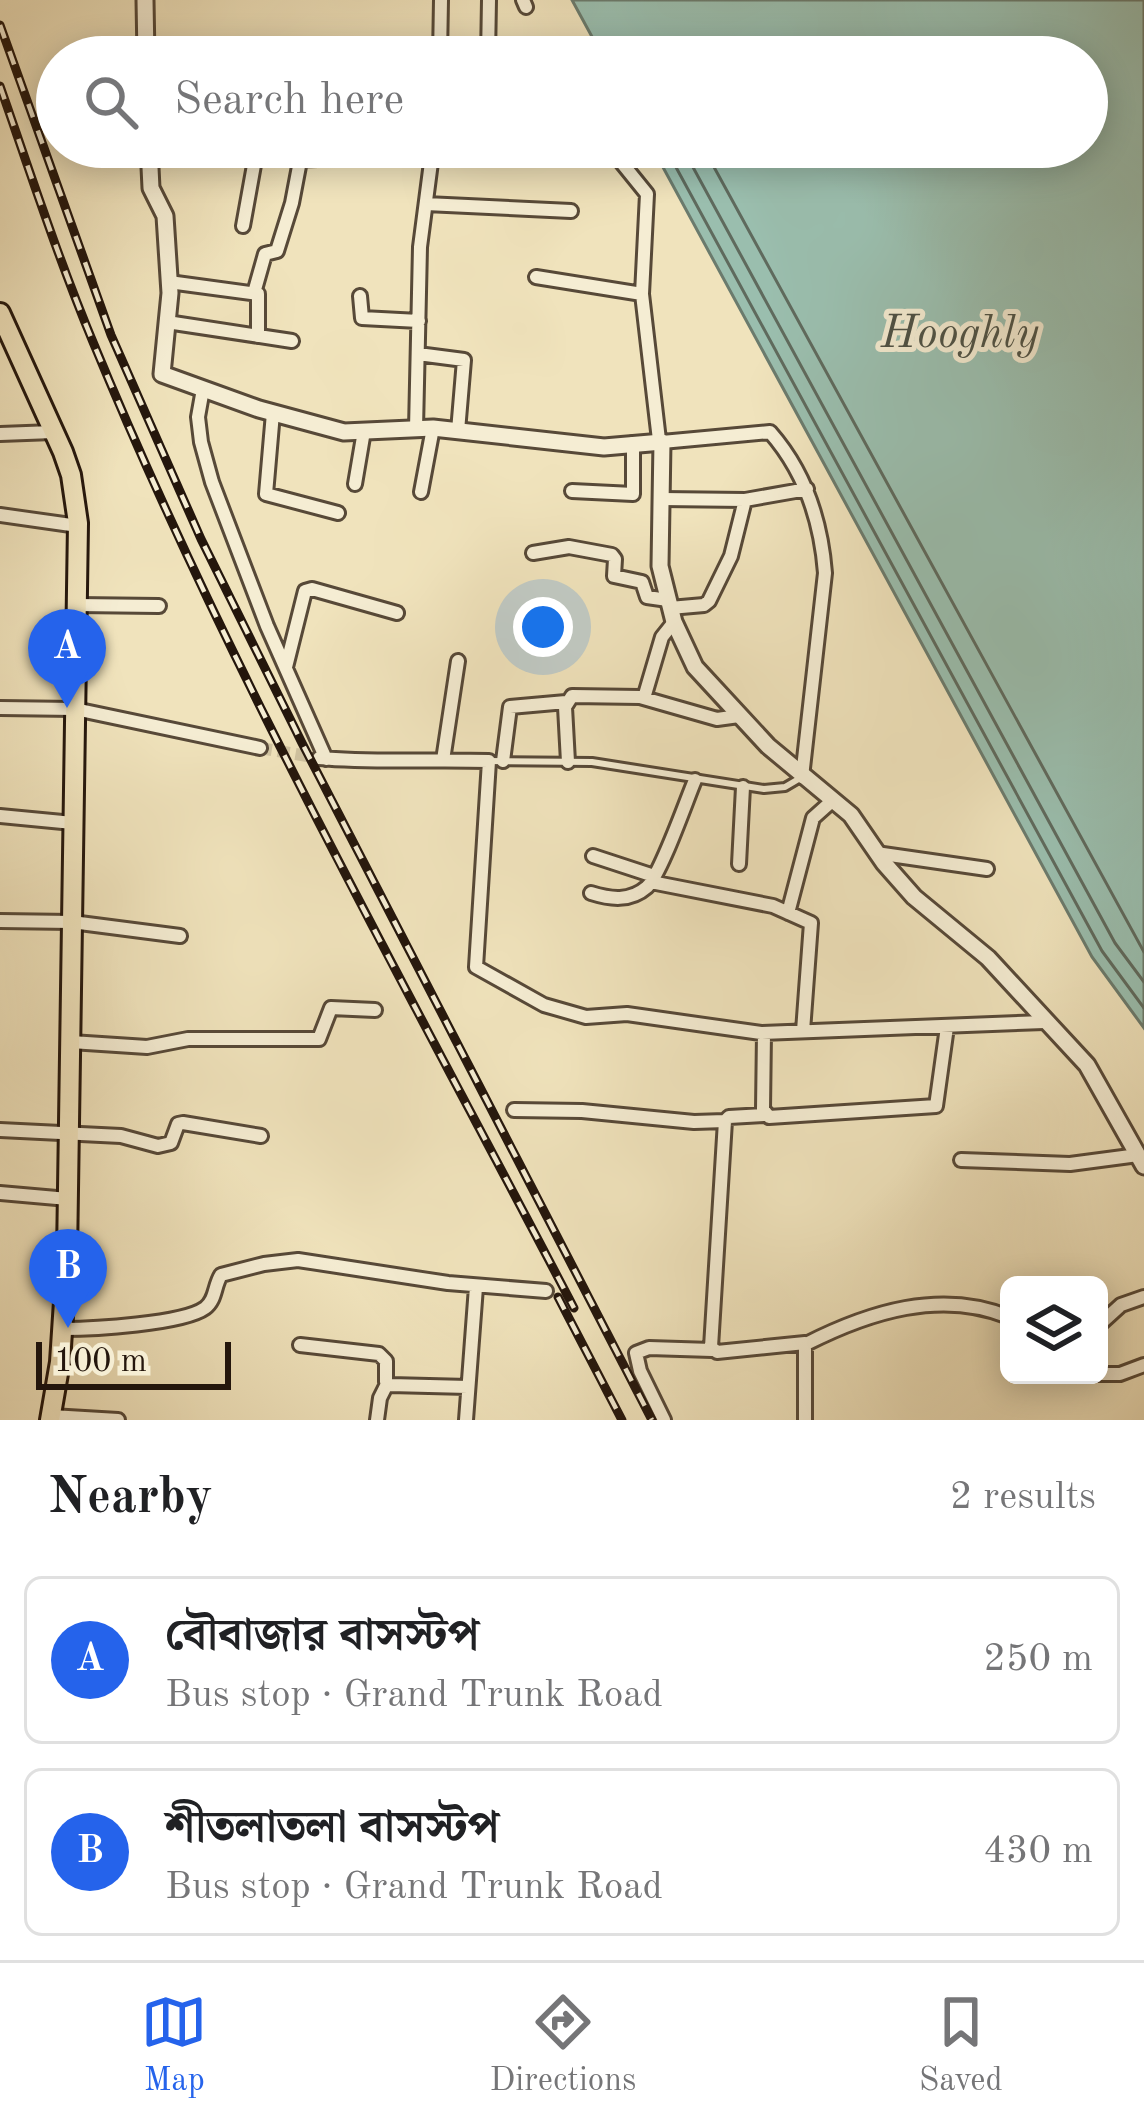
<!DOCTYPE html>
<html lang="en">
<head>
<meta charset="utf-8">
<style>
  :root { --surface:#fff; --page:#f2f2f2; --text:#202124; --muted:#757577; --line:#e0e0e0; --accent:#2563eb }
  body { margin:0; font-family:"Old Standard TT","Noto Serif Bengali",serif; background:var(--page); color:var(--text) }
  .controls { position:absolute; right:36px; bottom:36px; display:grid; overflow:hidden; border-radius:18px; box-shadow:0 6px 30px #0003 }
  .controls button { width:108px; height:108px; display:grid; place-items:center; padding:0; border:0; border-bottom:3px solid var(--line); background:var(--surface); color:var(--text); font:60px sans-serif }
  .scale { position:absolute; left:36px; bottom:30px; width:195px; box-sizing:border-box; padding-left:12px; border:6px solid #24160c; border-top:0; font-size:33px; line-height:42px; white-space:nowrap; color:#24160c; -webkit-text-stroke:9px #f5edd3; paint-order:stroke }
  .you { position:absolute; left:543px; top:627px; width:42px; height:42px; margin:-30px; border:9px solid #fff; border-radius:50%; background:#1a73e8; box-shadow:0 0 0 18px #1a73e833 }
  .badge { display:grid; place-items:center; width:78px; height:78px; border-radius:50%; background:var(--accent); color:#fff; font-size:39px; font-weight:700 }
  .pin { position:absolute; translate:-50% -99px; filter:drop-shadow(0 3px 6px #0008) }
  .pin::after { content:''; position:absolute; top:63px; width:42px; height:36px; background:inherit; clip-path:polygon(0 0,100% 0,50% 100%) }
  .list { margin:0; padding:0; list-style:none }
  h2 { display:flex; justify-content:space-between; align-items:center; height:156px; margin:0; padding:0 48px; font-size:51px }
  h2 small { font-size:39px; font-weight:400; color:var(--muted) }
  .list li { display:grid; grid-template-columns:78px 1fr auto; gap:36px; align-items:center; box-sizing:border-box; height:168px; margin:0 24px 24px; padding:0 24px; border:3px solid var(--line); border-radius:18px }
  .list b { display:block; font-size:45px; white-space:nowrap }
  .list p { margin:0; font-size:39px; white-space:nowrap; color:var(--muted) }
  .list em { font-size:39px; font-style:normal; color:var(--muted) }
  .icon { flex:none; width:66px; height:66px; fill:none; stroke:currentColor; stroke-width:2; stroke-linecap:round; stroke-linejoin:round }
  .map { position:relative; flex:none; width:1144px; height:1420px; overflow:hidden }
  .search { position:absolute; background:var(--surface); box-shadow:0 6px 30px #0003; left:36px; right:36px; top:36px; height:132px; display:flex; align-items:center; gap:30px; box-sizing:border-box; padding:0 42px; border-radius:66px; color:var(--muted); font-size:45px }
  .sheet { height:540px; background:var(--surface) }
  nav { display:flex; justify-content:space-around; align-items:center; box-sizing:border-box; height:168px; border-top:3px solid var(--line); background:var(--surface); font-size:33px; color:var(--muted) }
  nav a { display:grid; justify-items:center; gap:6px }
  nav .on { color:var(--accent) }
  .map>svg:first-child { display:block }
  .water { fill:#9abeae; stroke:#6b7b6d; stroke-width:3 }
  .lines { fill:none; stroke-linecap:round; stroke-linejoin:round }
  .shore { stroke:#5f6a5d; stroke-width:3 }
  .minor-tunnel { stroke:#d1c4a2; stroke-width:12; stroke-dasharray:12 6; stroke-linecap:butt }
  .service-casing { stroke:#574938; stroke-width:12 }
  .minor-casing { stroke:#574938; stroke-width:18 }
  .tertiary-casing { stroke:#574938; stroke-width:21 }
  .primary-casing { stroke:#24160c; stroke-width:24 }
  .service { stroke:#f5edd3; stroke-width:6 }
  .minor { stroke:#f5edd3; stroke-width:12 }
  .tertiary { stroke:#f5edd3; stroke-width:15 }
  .primary { stroke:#f0e3bc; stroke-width:18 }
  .rail-casing { stroke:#24160c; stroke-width:9 }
  .rail { stroke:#f5edd3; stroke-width:4.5; stroke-dasharray:14; stroke-linecap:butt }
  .labels { text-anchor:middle; stroke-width:10; stroke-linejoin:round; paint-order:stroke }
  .water-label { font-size:45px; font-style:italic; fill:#4d5145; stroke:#f5edd3 }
</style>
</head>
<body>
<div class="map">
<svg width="1144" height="1420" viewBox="0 0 1144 1420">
  <rect width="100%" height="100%" fill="#f0e3bc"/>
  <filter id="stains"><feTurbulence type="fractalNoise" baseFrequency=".00167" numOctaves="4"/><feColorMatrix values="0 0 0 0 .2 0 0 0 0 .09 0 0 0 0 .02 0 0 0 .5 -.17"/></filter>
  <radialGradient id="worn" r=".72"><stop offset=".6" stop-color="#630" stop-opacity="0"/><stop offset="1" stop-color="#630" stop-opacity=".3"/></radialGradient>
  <!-- water -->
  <path class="water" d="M 572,0 L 1144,0 L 1144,1028 L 1092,957 L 652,147 L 1087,147 L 1087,57 L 603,57 Z"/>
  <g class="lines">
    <!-- shore -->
    <path class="shore" d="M 665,147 L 1102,951 L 1144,1008
      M 682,147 L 1115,943 L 1144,982
      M 703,147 L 1144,952"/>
    <!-- minor-tunnel -->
    <path class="minor-tunnel" d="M 260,748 L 319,758"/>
    <!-- service casing -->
    <g class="service-casing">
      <path id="service" d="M 489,761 L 592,762 L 764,789 L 785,787 L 802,777"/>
    </g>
    <!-- minor casing -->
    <g class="minor-casing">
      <path id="minor" d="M 523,0 L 526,7
        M 122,57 L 146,57
        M 440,57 L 441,0
        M 488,57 L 489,0
        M 210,147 C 274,157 309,169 372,147
        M 609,147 L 647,194 L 642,294 L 659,440
        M 426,204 L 571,211
        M 243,226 L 256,154
        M 536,277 L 642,294
        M 169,282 L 258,294 L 258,336
        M 254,293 L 265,254 L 277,251 L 292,203 L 300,161
        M 360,296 L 362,318 L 419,321
        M 167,322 L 292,341
        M 418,354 L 464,360 L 458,431
        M 203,389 L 198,417 L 201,442 L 212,482 L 267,626 L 326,759
        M 273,413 L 266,494 L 338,513
        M 416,429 L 420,247 L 433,147
        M 0,434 L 53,432
        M 662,442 L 770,432 C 805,472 821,521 825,573 L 802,777
        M 355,484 L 364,431
        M 572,491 L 633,494 L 633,443
        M 421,492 L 433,428
        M 662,499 L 745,500 L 807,489
        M 0,515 L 78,526
        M 533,553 L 569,547 L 612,555 L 615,559 L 614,576 L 642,582 L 647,597 L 668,600
        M 77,605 L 159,606
        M 670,608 L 704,605 L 709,601 L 731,556 L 745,500
        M 286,667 L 305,591 L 312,589 L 397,613
        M 644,698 L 662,637 L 674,622
        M 0,708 L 75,709 L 260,748
        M 319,758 C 376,763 432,759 489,761 L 476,967 L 544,1005 L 586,1017 L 627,1014 L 761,1033 L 1044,1022
        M 443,760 L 458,661
        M 503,761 L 510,707 L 566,702
        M 568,762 L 565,707 L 572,696 L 640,697 L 717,719 L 739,716
        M 0,816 L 73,823
        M 876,853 L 987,869
        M 593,856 L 654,876
        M 739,864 L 743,787
        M 651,882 L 773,906 L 811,923 L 803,1031
        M 591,893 C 610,899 630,902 647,887 C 661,874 686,801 695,780
        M 788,913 L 813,818 L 832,801
        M 0,921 L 72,922 L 180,936
        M 764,1033 L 763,1109 L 769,1117 L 936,1106 L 947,1027
        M 71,1042 L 147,1047 L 188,1039 L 319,1039 L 331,1008 L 375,1010
        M 514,1110 L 582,1111 L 694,1122 L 725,1121
        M 764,1115 L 729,1117 L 725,1121 L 711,1347 L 717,1352 L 805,1343 L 805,1420
        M 0,1130 L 121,1136 L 158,1146 L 171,1143 L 178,1124 L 183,1123 L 261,1136
        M 961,1160 L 1070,1164 L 1138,1155
        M 0,1193 L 68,1199
        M 1099,1325 L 1121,1305 L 1144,1297
        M 63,1329 C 92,1329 183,1324 205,1308 C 216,1300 214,1286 221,1275 L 264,1264 L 298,1260 L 448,1283 L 546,1291
        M 806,1344 C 869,1312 941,1289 1009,1317
        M 300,1345 L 379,1354 L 386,1361 L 386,1382 L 390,1385 L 468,1387
        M 1099,1374 L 1120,1374 L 1144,1365
        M 51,1416 L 118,1420
        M 377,1420 L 380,1398 L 387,1384
        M 466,1420 L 476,1287
        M 664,1420 L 640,1371 L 636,1353 L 649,1348 L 712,1350"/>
    </g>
    <!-- tertiary casing -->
    <g class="tertiary-casing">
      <path id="tertiary" d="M 145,0 L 146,57
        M 149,147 L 151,188 L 165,216 L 170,293 L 162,374 L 259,409 L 344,432 L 433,428 L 604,447 L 662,442 L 660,566 L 674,622 L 695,667 L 768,746 L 851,815 L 884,863 L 914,897 L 988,958 L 1087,1065 L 1144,1166"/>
    </g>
    <!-- primary casing -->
    <g class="primary-casing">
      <path id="primary" d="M 0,313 L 63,452 L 71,475 L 78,523 L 67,1256 L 60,1362 L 50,1420"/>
    </g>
    <!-- service -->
    <use href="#service" class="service"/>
    <!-- minor -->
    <use href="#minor" class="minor"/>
    <!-- tertiary -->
    <use href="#tertiary" class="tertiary"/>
    <!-- primary -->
    <use href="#primary" class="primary"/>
    <!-- rail casing -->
    <g class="rail-casing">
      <path id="rail" d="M 0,25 L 111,335 L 201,539 L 302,743 L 652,1420
        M 0,86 C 30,172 58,258 93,342 C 230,674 408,990 574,1308
        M 558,1297 L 622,1420"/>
    </g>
    <!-- rail -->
    <use href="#rail" class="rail"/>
  </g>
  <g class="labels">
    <!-- water labels -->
    <g class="water-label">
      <text x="960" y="347">Hooghly</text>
    </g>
  </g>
  <rect width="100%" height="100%" filter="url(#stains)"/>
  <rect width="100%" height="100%" fill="url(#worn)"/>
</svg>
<div class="controls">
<button><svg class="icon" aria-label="layers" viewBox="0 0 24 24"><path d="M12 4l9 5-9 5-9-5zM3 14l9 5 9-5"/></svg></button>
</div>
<div class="scale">100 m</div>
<div class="you"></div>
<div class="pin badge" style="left:67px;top:708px">A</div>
<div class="pin badge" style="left:68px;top:1328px">B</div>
<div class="search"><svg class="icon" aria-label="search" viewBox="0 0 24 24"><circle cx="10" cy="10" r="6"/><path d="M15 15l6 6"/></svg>Search here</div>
</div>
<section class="sheet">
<h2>Nearby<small>2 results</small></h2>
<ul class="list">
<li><span class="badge">A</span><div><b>বৌবাজার বাসস্টপ</b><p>Bus stop · Grand Trunk Road</p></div><em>250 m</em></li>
<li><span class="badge">B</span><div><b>শীতলাতলা বাসস্টপ</b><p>Bus stop · Grand Trunk Road</p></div><em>430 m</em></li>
</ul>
</section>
<nav>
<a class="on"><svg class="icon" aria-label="map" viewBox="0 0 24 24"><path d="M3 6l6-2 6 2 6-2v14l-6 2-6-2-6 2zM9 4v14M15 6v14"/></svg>Map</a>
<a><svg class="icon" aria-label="directions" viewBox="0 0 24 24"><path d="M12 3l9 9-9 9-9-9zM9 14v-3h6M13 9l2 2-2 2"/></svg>Directions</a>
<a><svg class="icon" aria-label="saved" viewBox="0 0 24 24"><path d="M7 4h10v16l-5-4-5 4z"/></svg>Saved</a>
</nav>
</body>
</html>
